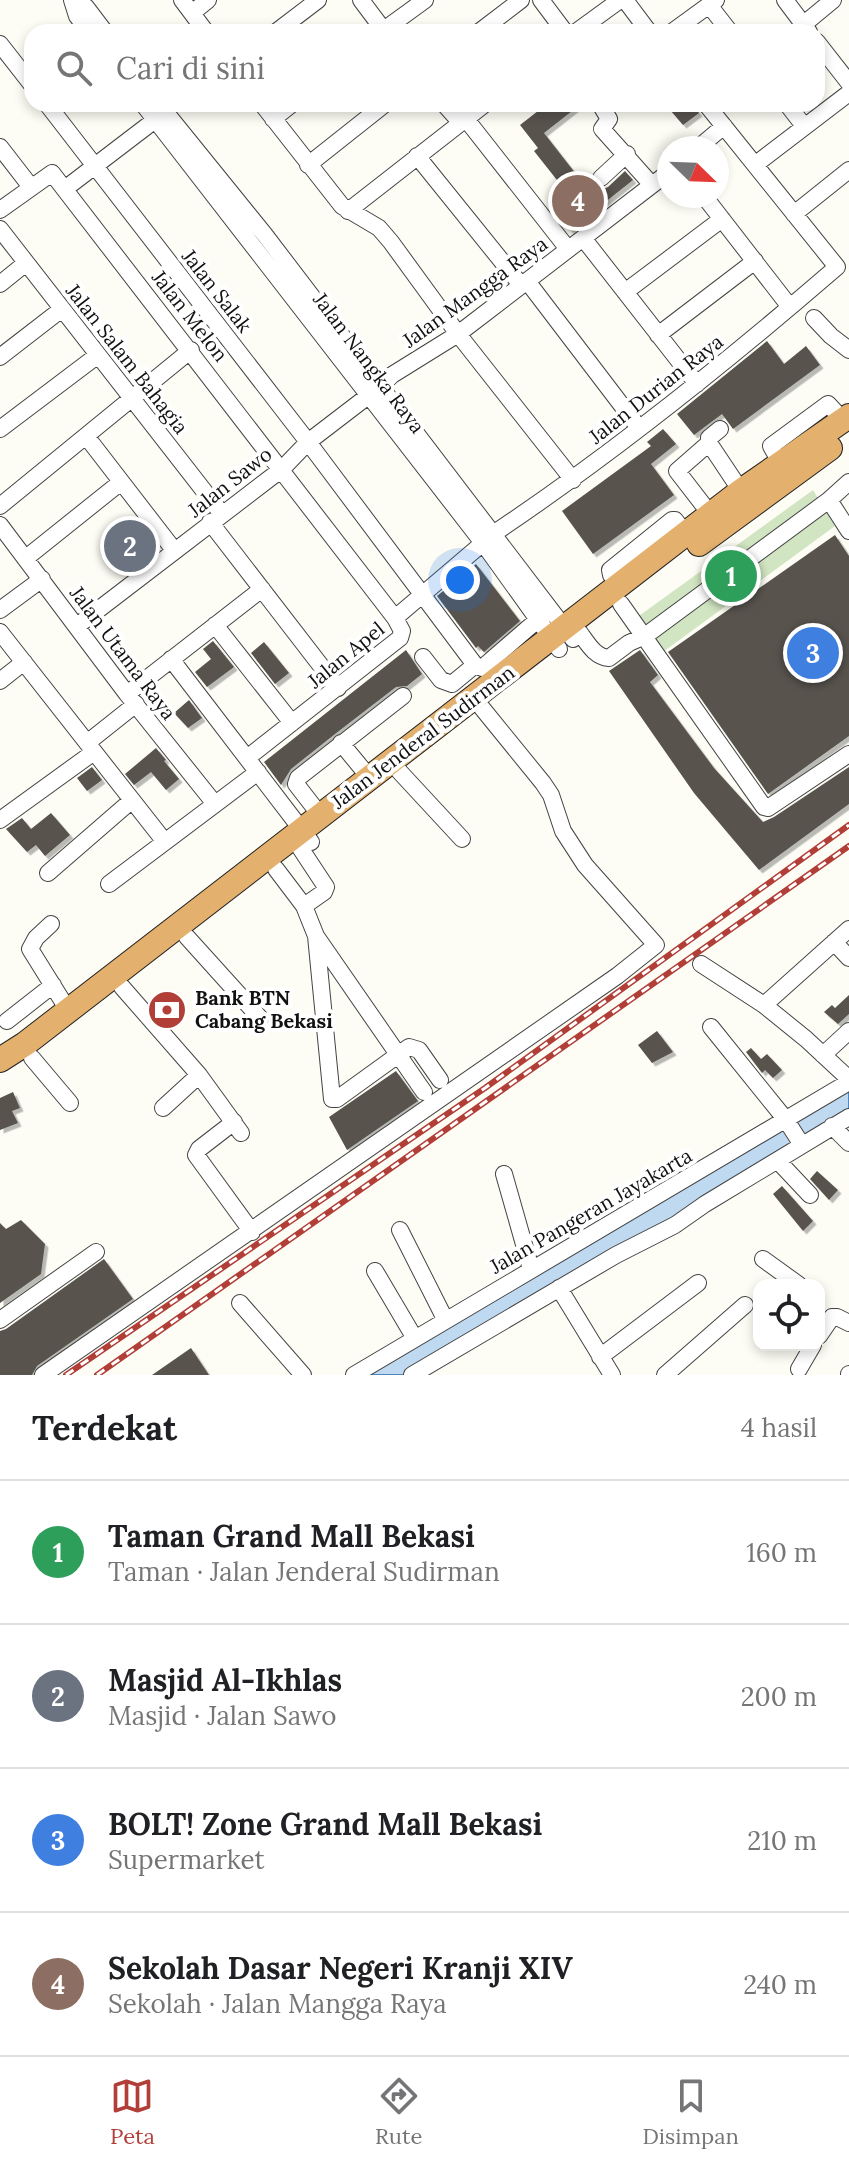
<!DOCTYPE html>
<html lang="id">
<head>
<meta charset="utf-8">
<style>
  :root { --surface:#fff; --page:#f2f2f2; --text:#202124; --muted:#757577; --line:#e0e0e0; --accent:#b13f38 }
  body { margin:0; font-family:Lora,serif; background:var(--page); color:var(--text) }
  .controls { position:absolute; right:24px; bottom:24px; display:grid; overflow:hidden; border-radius:16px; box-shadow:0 4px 12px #0003 }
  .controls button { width:72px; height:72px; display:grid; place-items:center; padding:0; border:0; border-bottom:2px solid var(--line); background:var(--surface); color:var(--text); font:40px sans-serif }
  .compass { position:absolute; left:657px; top:136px; width:72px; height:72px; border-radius:50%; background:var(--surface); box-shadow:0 4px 12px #0003; rotate:113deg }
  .you { position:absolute; left:460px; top:580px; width:28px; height:28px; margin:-20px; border:6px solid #fff; border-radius:50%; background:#1a73e8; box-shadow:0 0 0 12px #1a73e833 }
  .badge { display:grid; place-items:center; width:52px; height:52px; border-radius:50%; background:var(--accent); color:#fff; font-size:26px; font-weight:700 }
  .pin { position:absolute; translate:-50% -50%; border:4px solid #fff; box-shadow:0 2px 8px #0006 }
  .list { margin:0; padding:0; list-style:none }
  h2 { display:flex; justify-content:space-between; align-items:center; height:104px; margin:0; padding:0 32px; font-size:34px }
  h2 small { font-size:26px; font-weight:400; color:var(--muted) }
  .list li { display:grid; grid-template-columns:52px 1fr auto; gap:24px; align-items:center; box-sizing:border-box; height:144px; padding:0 32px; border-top:2px solid var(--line) }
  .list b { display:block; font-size:30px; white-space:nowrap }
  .list p { margin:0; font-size:26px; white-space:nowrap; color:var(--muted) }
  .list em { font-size:26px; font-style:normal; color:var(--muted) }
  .icon { flex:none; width:44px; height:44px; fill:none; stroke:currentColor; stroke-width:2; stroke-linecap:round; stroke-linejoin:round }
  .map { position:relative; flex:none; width:849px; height:1375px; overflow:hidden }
  .search { position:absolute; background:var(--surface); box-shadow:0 4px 12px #0003; left:24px; right:24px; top:24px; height:88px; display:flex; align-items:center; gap:20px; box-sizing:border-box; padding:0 28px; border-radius:24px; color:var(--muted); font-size:30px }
  .sheet { height:680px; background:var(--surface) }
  nav { display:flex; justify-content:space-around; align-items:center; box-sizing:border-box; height:112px; border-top:2px solid var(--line); background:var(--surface); font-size:22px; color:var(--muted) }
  nav a { display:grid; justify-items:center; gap:4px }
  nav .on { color:var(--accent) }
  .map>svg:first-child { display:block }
  .green { fill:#d1e5c2 }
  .water { fill:#bfd9f0; stroke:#4f86be; stroke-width:2 }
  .building { fill:#58534e; filter:url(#shadow) }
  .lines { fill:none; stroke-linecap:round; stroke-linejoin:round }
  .minor-casing { stroke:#444; stroke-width:18 }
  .highway-casing { stroke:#222; stroke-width:26 }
  .minor { stroke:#fff; stroke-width:16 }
  .highway { stroke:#e3b06e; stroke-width:24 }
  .rail-casing { stroke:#b13f38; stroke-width:6 }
  .rail { stroke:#fff; stroke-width:3; stroke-dasharray:9; stroke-linecap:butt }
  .labels { text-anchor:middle; stroke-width:8; stroke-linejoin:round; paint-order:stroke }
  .street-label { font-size:20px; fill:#111; stroke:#fff }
  .poi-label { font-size:20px; font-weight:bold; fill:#111; stroke:#fff; text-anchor:start }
</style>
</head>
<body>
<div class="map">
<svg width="849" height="1375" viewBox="0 0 849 1375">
  <defs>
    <filter id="shadow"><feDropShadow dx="3.5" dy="3.5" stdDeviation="0" flood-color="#0004"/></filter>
  </defs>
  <rect width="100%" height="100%" fill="#fefdf5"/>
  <!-- green -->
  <path class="green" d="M 813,490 L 835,526 L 652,660 L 625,626 Z"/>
  <!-- water -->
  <path class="water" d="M 849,1082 L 849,1117 L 412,1375 L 354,1375 Z"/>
  <!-- building -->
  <path class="building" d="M 547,104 L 581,104 L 544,133 L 590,192 L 595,187 L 603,189 L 608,187 L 625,171 L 633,180 L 570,230 L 552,207 L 568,194 L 534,151 L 538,148 L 520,125 Z
    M 665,104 L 692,104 L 699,113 L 683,125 Z
    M 767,341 L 784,364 L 806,346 L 820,365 L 733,429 L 722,414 L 694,435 L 677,414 Z
    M 663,429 L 676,444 L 651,464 L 674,495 L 593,554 L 562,511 L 651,446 L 647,442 Z
    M 136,519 L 156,544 L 149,551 L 152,555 L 141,563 L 138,559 L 127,569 L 101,539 L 111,529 L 117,535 Z
    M 835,535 L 849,556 L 849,736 L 768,794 L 668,652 Z
    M 476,564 L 520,621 L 484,652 L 478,646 L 476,648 L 437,596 Z
    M 213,641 L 234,667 L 207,687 L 195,672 L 211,659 L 203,649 Z
    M 264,642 L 289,673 L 275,684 L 251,653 Z
    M 406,650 L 422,674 L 407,686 L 396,687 L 335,734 L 291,769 L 281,785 L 264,762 Z
    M 640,650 L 658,675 L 650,682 L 714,768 L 763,822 L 774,817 L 849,767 L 849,804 L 759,870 L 694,793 L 609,671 Z
    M 189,700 L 202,718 L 188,728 L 174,713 Z
    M 156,748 L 166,760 L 164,761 L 179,779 L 166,790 L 151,772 L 134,785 L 125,774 Z
    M 92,767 L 102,780 L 87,791 L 77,778 Z
    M 51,813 L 70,835 L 45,856 L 36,845 L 27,852 L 6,829 L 22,818 L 31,829 Z
    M 849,995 L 849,1014 L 838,1024 L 824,1012 L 832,1005 L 835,1008 Z
    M 657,1031 L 673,1052 L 652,1063 L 638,1045 Z
    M 751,1048 L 761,1059 L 767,1054 L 782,1070 L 773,1078 L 765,1070 L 762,1073 L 746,1052 Z
    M 396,1071 L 418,1101 L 347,1150 L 329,1117 Z
    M 13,1092 L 20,1108 L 12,1111 L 18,1123 L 0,1130 L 0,1098 Z
    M 817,1171 L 838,1190 L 829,1200 L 810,1179 Z
    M 782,1186 L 813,1221 L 803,1231 L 773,1194 Z
    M 21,1220 L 45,1244 L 41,1274 L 0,1303 L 0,1223 L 6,1229 Z
    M 104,1259 L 133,1299 L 37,1366 L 32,1375 L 0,1375 L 0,1331 L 6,1329 Z
    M 191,1348 L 209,1375 L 152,1375 Z"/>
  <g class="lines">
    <!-- minor casing -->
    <g class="minor-casing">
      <path id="minor" d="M 72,0 L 77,16 L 89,32
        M 182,0 L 206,32
        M 361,0 L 385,32
        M 541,0 L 565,32
        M 625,0 L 649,32
        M 785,0 L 809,32
        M 74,2 L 86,7 L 105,32
        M 709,5 L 730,32
        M 192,13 L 208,0
        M 804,24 L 833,0
        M 276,32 L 318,0
        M 381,32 L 425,0
        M 479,32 L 521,0
        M 576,32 L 620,0
        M 672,32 L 716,0
        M 817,42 L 849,83
        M 0,44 L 32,85
        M 47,104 L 308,442 L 475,665 L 482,668 L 549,610
        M 143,104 L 483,543 L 559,649
        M 159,104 L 265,235 L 573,639
        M 262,104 L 342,206 L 379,228 L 391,242 L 458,334 L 573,480
        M 444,104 L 461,123
        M 600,104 L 609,119 L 602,129 L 652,185
        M 706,104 L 837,267
        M 787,104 L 804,126
        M 273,119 L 292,104
        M 466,119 L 568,249
        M 0,147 L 31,187
        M 698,148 L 724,126
        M 417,156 L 521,285
        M 756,164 L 849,93
        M 308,165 L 385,104
        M 601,178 L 627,154
        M 66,188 L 155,120
        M 704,196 L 790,307
        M 0,210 L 52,173 L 395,618 L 402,631 L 400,638 L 247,758
        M 348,211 L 485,104
        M 794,214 L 849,170
        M 0,229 L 222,514
        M 583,238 L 697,384
        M 527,281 L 639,428
        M 0,284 L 26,263
        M 625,292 L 722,219
        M 814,318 L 831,336 L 849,350
        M 658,335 L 755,261
        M 0,357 L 62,309
        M 381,386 L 392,375 L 458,334 L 669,172
        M 0,429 L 98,355
        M 720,429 L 709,438 L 709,443 L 741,491
        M 86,436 L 174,550
        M 709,443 L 677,471 L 711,515
        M 780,462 L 771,446 L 828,404 L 843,420
        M 829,500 L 849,531
        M 0,506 L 191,350
        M 210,522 L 338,688
        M 0,525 L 127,694 L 215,804
        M 493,534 C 614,453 727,362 837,267
        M 26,558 L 121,482
        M 620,587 L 611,575 L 610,570 L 672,520 L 675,520 L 686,534
        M 621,604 L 764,807 L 768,808 L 849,754
        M 0,610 L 42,579
        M 395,618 L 483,543
        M 215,625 L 292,723
        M 77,626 L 282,469 L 308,442 L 368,396
        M 0,632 L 165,842
        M 580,633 C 588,644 595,657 609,658 L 629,643 L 645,636 L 829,500 L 849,482
        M 423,657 L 441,680 L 452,684 L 475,665
        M 171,659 L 311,842
        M 0,681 L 24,662
        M 127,694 L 262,589
        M 87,743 L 136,704
        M 341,743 L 369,777
        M 399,771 L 462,839
        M 320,815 L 296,784 L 298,778 L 403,696
        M 0,820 L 94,752
        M 293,837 L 326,887 L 324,892 L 304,906
        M 276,869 L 304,906 L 316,936 L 424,1092
        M 48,873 L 131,801
        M 109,884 L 258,772
        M 51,924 L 36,938 L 30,949 L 68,1010
        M 316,936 L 332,1099 L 337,1099 L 409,1047 L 419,1050 L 440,1080
        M 187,937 L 260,1018
        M 834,942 L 849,958
        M 701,964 L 764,1005 L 806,1039 L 849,1079
        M 122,987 L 199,1075 L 241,1133
        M 764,1005 L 849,929
        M 7,1021 L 53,985
        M 711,1027 L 786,1120 L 802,1145
        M 823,1055 L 849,1031
        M 32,1058 L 70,1103
        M 163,1108 L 199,1075
        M 234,1122 L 199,1149 L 196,1155 L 252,1232
        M 832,1126 L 849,1143
        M 778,1161 L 810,1195
        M 504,1174 L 531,1269
        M 400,1230 L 445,1319
        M 763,1259 L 799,1285
        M 375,1271 L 414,1337
        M 559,1288 L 612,1375
        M 240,1303 L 303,1375
        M 0,1320 L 96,1252
        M 819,1336 L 832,1317 L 837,1317 L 849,1323
        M 600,1357 L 698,1283
        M 799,1369 L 813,1345
        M 43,1375 L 617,976 L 656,945 L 585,865 L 563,831 L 551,795 L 543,783 L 482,708
        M 354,1375 L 849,1082
        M 412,1375 L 616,1255 L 675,1225 L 705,1204 L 849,1117
        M 665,1375 L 745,1305
        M 849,1375 L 849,1374"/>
    </g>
    <!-- highway casing -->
    <g class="highway-casing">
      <path id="highway" d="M 699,544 L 830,448
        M 0,1060 L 25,1044 L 741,491 L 849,416"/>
    </g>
    <!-- minor -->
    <use href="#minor" class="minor"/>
    <!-- highway -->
    <use href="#highway" class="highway"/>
    <!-- rail casing -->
    <g class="rail-casing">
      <path id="rail" d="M 66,1375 L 485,1088 L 849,825
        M 97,1375 L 849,846"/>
    </g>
    <!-- rail -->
    <use href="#rail" class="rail"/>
  </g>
  <!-- icons -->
  <defs>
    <g id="bank-disc" transform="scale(2)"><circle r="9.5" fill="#b13f38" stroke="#fff"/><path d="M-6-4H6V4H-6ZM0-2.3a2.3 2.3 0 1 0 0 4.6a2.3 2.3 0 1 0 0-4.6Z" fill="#fff"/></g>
  </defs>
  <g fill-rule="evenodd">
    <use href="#bank-disc" x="167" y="1010"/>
  </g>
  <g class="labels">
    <!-- street labels -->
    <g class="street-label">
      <text transform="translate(217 291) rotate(52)" y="7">Jalan Salak</text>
      <text transform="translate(475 292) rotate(-36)" y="7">Jalan Mangga Raya</text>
      <text transform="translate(190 316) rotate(52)" y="7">Jalan Melon</text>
      <text transform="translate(127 359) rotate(52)" y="7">Jalan Salam Bahagia</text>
      <text transform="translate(369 363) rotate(53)" y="7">Jalan Nangka Raya</text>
      <text transform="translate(656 389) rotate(-38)" y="7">Jalan Durian Raya</text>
      <text transform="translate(230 482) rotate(-38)" y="7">Jalan Sawo</text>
      <text transform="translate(123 653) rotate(53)" y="7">Jalan Utama Raya</text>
      <text transform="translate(346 655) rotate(-39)" y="7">Jalan Apel</text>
      <text transform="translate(423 737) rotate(-37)" y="7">Jalan Jenderal Sudirman</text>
      <text transform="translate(591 1211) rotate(-30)" y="7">Jalan Pangeran Jayakarta</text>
    </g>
    <!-- poi labels -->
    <g class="poi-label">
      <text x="195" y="1005">Bank BTN<tspan x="195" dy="23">Cabang Bekasi</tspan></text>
    </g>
  </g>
</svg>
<div class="controls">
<button><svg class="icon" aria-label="locate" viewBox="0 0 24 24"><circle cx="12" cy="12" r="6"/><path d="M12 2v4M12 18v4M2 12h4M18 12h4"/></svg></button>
</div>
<svg class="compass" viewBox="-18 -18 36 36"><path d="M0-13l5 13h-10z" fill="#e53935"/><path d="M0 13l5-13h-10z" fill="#757577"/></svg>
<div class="you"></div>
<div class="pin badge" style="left:731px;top:576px;background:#2e9e5b">1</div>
<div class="pin badge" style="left:130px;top:546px;background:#6b7280">2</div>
<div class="pin badge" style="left:813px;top:653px;background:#3f7fe0">3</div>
<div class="pin badge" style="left:578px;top:201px;background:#8d6e63">4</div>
<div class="search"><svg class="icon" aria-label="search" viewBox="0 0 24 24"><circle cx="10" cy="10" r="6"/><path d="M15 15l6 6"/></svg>Cari di sini</div>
</div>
<section class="sheet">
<h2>Terdekat<small>4 hasil</small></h2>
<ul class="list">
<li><span class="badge" style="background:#2e9e5b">1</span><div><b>Taman Grand Mall Bekasi</b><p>Taman · Jalan Jenderal Sudirman</p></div><em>160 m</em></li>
<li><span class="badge" style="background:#6b7280">2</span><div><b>Masjid Al-Ikhlas</b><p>Masjid · Jalan Sawo</p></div><em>200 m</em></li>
<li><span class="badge" style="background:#3f7fe0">3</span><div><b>BOLT! Zone Grand Mall Bekasi</b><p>Supermarket</p></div><em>210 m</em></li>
<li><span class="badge" style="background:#8d6e63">4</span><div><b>Sekolah Dasar Negeri Kranji XIV</b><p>Sekolah · Jalan Mangga Raya</p></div><em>240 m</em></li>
</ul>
</section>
<nav>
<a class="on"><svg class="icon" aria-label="map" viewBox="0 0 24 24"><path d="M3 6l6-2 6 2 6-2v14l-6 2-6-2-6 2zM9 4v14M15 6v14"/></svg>Peta</a>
<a><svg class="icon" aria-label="directions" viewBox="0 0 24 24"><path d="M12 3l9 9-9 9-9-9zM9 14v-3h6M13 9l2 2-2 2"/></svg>Rute</a>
<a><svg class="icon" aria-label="saved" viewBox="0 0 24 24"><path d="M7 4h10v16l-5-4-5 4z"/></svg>Disimpan</a>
</nav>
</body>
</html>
